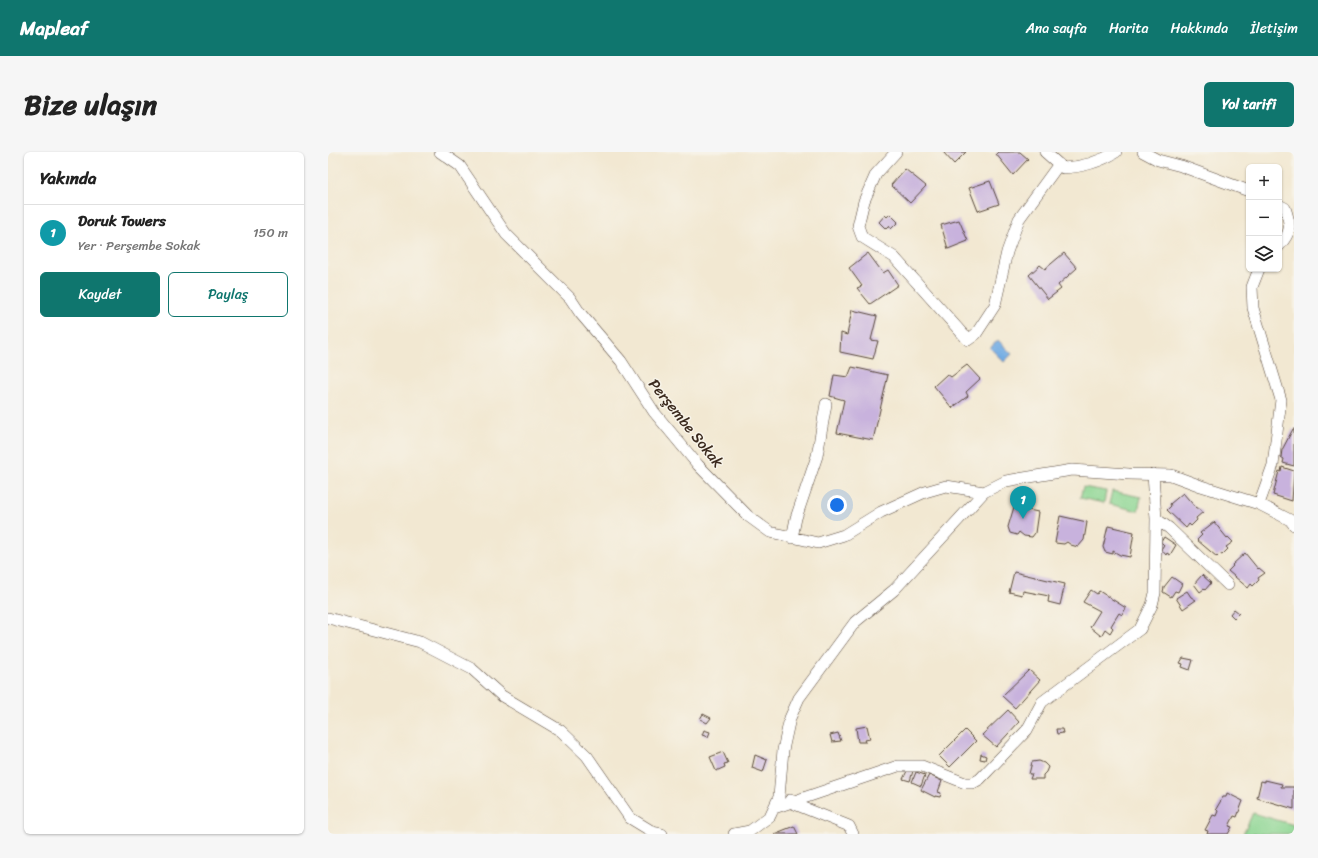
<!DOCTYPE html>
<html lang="tr">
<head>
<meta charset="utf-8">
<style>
  :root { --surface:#fff; --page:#f6f6f6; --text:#222; --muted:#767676; --line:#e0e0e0; --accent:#0f766e }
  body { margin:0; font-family:Sriracha,sans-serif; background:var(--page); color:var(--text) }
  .controls { position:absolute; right:12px; top:12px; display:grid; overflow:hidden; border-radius:6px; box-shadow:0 1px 3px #0004 }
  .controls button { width:36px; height:36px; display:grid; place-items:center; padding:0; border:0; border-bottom:1px solid var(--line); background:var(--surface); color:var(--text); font:20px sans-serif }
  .you { position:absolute; left:509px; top:353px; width:14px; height:14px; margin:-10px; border:3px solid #fff; border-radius:50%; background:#1a73e8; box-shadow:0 0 0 6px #1a73e833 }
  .badge { display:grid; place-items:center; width:26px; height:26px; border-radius:50%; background:var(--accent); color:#fff; font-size:13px; font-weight:700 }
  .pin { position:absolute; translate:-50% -33px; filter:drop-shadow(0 1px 2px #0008) }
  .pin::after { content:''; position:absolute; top:21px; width:14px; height:12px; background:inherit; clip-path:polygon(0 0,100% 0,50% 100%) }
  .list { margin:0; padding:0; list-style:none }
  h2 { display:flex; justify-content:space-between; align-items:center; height:52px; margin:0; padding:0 16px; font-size:17px }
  h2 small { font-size:13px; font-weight:400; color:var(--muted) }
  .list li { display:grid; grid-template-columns:26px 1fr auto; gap:12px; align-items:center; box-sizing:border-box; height:56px; padding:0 16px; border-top:1px solid var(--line) }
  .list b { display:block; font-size:15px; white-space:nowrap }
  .list p { margin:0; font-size:13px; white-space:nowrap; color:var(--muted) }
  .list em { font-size:13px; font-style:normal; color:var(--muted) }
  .actions { display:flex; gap:8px; padding:12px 16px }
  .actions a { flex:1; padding:9px 0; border:1px solid var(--accent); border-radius:6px; text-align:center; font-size:14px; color:var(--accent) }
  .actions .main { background:var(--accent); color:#fff }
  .icon { flex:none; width:22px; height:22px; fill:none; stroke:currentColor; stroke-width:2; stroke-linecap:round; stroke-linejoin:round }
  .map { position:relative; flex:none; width:966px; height:682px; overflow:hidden; border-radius:6px }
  header { display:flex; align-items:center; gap:24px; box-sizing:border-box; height:56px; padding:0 20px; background:var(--accent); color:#fff }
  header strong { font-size:19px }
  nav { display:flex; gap:22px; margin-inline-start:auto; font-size:14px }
  .intro { display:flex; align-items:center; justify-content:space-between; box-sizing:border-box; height:96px; padding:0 24px }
  h1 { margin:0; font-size:28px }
  .button { padding:10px 18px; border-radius:6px; background:var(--accent); color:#fff; font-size:14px; font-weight:700 }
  main { display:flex; gap:24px; padding:0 24px }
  aside { flex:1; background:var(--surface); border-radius:6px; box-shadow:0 1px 3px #0004 }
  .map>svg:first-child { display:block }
  .green { fill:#8cd693; stroke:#648058 }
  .water { fill:#75ade4; stroke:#586c81 }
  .building { fill:#c8b2dd }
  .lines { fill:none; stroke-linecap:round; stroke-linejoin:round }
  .minor-casing { stroke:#564639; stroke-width:12 }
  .minor { stroke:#fff; stroke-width:11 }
  .labels { text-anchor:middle; stroke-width:3; stroke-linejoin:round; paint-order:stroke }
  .street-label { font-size:15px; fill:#3b2a1e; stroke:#f7f3e8 }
</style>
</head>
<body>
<header>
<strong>Mapleaf</strong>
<nav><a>Ana sayfa</a><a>Harita</a><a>Hakkında</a><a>İletişim</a></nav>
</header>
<div class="intro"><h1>Bize ulaşın</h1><a class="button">Yol tarifi</a></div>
<main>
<aside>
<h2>Yakında<small></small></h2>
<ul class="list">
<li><span class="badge" style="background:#0f9aa8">1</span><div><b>Doruk Towers</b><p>Yer · Perşembe Sokak</p></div><em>150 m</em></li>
</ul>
<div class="actions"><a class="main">Kaydet</a><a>Paylaş</a></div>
</aside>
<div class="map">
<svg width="966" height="682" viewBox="0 0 966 682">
  <rect width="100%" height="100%" fill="#f7f3e8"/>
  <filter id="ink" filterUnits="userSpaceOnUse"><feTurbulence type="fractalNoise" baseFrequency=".025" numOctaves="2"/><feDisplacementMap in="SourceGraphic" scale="8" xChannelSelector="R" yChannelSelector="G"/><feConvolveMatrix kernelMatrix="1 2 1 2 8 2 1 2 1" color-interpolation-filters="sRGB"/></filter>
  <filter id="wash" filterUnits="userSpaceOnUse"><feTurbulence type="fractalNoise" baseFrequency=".012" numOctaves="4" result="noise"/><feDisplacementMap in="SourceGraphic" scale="16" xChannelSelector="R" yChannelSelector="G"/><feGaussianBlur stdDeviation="0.9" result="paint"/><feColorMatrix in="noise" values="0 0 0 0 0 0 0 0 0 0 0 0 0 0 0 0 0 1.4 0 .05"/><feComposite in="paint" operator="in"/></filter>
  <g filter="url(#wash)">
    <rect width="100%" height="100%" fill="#f2e8d2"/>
    <!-- green -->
    <path class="green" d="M 755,335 L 778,339 L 776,351 L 752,346 Z
      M 784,339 L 813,345 L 810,359 L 781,352 Z
      M 925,661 L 966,673 L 966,682 L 915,682 Z"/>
    <!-- water -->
    <path class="water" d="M 670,188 L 684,202 L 676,210 L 662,196 Z"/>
    <g id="blocks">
      <!-- building -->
      <path class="building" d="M 615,0 L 638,0 L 626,12 Z
        M 670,0 L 692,0 L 700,7 L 685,23 L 668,2 Z
        M 577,17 L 598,34 L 582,51 L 563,33 Z
        M 662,29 L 671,52 L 650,59 L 641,36 Z
        M 562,62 L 570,70 L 563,77 L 561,74 L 558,77 L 551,70 L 557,63 L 559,65 Z
        M 631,68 L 640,89 L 620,97 L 613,73 Z
        M 540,101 L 555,121 L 560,118 L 570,133 L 542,152 L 529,136 L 534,134 L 521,116 Z
        M 736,101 L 749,116 L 730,133 L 733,137 L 720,147 L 701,123 L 712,113 L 717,117 Z
        M 524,158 L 549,164 L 543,188 L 550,189 L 545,207 L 512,200 L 513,181 L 519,183 Z
        M 639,213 L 652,227 L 638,240 L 640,244 L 624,256 L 606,234 L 619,222 L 623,225 Z
        M 524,215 L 560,223 L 545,288 L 509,281 L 516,248 L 502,244 L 506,223 L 520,225 Z
        M 965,277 L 966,277 L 966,314 L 955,311 L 956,307 L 953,305 L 954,298 Z
        M 954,315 L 966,319 L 964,349 L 945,343 L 951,319 L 953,320 Z
        M 855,341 L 868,356 L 870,356 L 875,360 L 868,366 L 869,368 L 863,374 L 861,372 L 858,376 L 839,358 L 843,354 L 842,352 Z
        M 686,355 L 710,360 L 707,381 L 704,385 L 696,384 L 691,380 L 689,383 L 682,381 L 680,375 Z
        M 732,364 L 759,370 L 756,388 L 750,395 L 743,393 L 739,390 L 736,392 L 727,391 Z
        M 886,370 L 899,386 L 900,385 L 905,390 L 898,395 L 900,397 L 894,403 L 892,402 L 889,405 L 869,388 L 874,383 L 872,381 Z
        M 780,374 L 806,380 L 802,405 L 792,403 L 785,399 L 785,402 L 777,400 L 775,395 Z
        M 836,385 L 848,393 L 842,403 L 839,401 L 838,403 L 833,397 L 836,393 L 833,390 Z
        M 917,401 L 930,417 L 931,416 L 937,421 L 930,426 L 931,428 L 925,434 L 923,432 L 920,436 L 900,419 L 905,414 L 904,413 Z
        M 686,420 L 737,432 L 732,453 L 720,450 L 721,444 L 695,439 L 694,443 L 681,440 Z
        M 874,423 L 883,431 L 877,438 L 876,437 L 872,440 L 866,432 Z
        M 844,425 L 854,432 L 850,440 L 847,439 L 843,445 L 835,440 L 836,435 Z
        M 763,438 L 769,442 L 771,439 L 798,456 L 794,463 L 791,461 L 783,474 L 785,476 L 782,481 L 777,477 L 773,484 L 762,475 L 772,459 L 755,450 Z
        M 859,439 L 863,445 L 868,448 L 855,457 L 848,446 Z
        M 906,457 L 911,461 L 906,466 L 902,462 Z
        M 855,506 L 865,508 L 862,518 L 854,515 L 855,512 L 852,511 Z
        M 701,518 L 712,528 L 687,556 L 674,544 Z
        M 680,558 L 691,570 L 668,595 L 654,583 Z
        M 375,562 L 383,566 L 379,571 L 372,567 Z
        M 539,574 L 542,587 L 537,588 L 538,590 L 530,590 L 528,576 Z
        M 728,577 L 734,577 L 735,581 L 729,582 Z
        M 376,578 L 382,580 L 380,585 L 374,583 Z
        M 637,578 L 648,589 L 622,615 L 611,604 Z
        M 510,581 L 513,589 L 504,590 L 502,583 Z
        M 395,600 L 400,611 L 396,612 L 397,615 L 388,619 L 382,605 Z
        M 653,602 L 658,604 L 657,608 L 652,607 Z
        M 427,603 L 439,608 L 435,620 L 424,616 Z
        M 711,609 L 716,611 L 720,615 L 718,620 L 715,623 L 715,627 L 702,627 L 704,622 L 701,622 L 704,610 Z
        M 580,617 L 585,619 L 582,629 L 575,627 Z
        M 588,620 L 597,623 L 593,634 L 584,630 Z
        M 601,623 L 614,629 L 610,640 L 613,641 L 612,645 L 607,644 L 607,645 L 593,638 Z
        M 937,628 L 954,632 L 953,635 L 966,635 L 966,657 L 929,646 L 933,629 L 937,630 Z
        M 899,641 L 915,649 L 909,665 L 906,664 L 901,674 L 904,675 L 900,682 L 879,682 L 880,679 L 877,678 L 885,663 L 888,664 L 890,659 L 888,657 L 895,645 L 898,645 Z
        M 466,674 L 470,682 L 446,682 Z"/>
    </g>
  </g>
  <g filter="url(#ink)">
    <use href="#blocks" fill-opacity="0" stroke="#564639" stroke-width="1"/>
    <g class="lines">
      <!-- minor casing -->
      <g class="minor-casing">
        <path id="minor" d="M 112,0 L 132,14 L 178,82 L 242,146 L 252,161 L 293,209 L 326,260 L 370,313 L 420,364 L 442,380 L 490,391 L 516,383 L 553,360 L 597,340 L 618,334 L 656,340
          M 568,0 L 548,22 L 536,49 L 530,74 L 534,85 L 566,105 L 640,188 L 648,182 L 667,153 L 679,100 L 691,67 L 731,12
          M 717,0 L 735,16 C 754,15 772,10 788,0
          M 815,0 L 830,8 L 853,14 L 921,39
          M 951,53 L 957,56 C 963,73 964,80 951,94
          M 931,117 L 924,135 L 925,156 L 953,248 L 945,313 L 931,352
          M 828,367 L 841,376 L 900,433
          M 464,386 L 468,366 L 489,304 L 498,252
          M 0,466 L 92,490 L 144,517 L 174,544 L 233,579 L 259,604 L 302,666 L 325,680 L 334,682
          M 462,648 L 464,651 L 521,674 L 525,682
          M 446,656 L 570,614 L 594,614 L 637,631 L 645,631 L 652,627 L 699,578 L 714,550 L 812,477 L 824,453 L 827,441 L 828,367 L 825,322
          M 406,682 L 422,679 L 442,664 L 451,645 L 455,598 L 462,566 L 471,546 L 527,470 L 566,438 L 656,340 L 678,329 L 744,318 L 801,322 L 843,323 L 873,334 L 931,352 L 962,368 L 966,373"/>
      </g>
      <!-- minor -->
      <use href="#minor" class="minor"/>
    </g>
  </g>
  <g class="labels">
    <!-- street labels -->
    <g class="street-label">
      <text transform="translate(358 271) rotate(51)" y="5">Perşembe Sokak</text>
    </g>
  </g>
</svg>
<div class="controls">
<button>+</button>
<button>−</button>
<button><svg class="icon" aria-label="layers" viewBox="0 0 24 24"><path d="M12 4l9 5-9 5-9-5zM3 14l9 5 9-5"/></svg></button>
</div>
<div class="you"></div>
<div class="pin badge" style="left:695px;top:367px;background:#0f9aa8">1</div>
</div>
</main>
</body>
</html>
